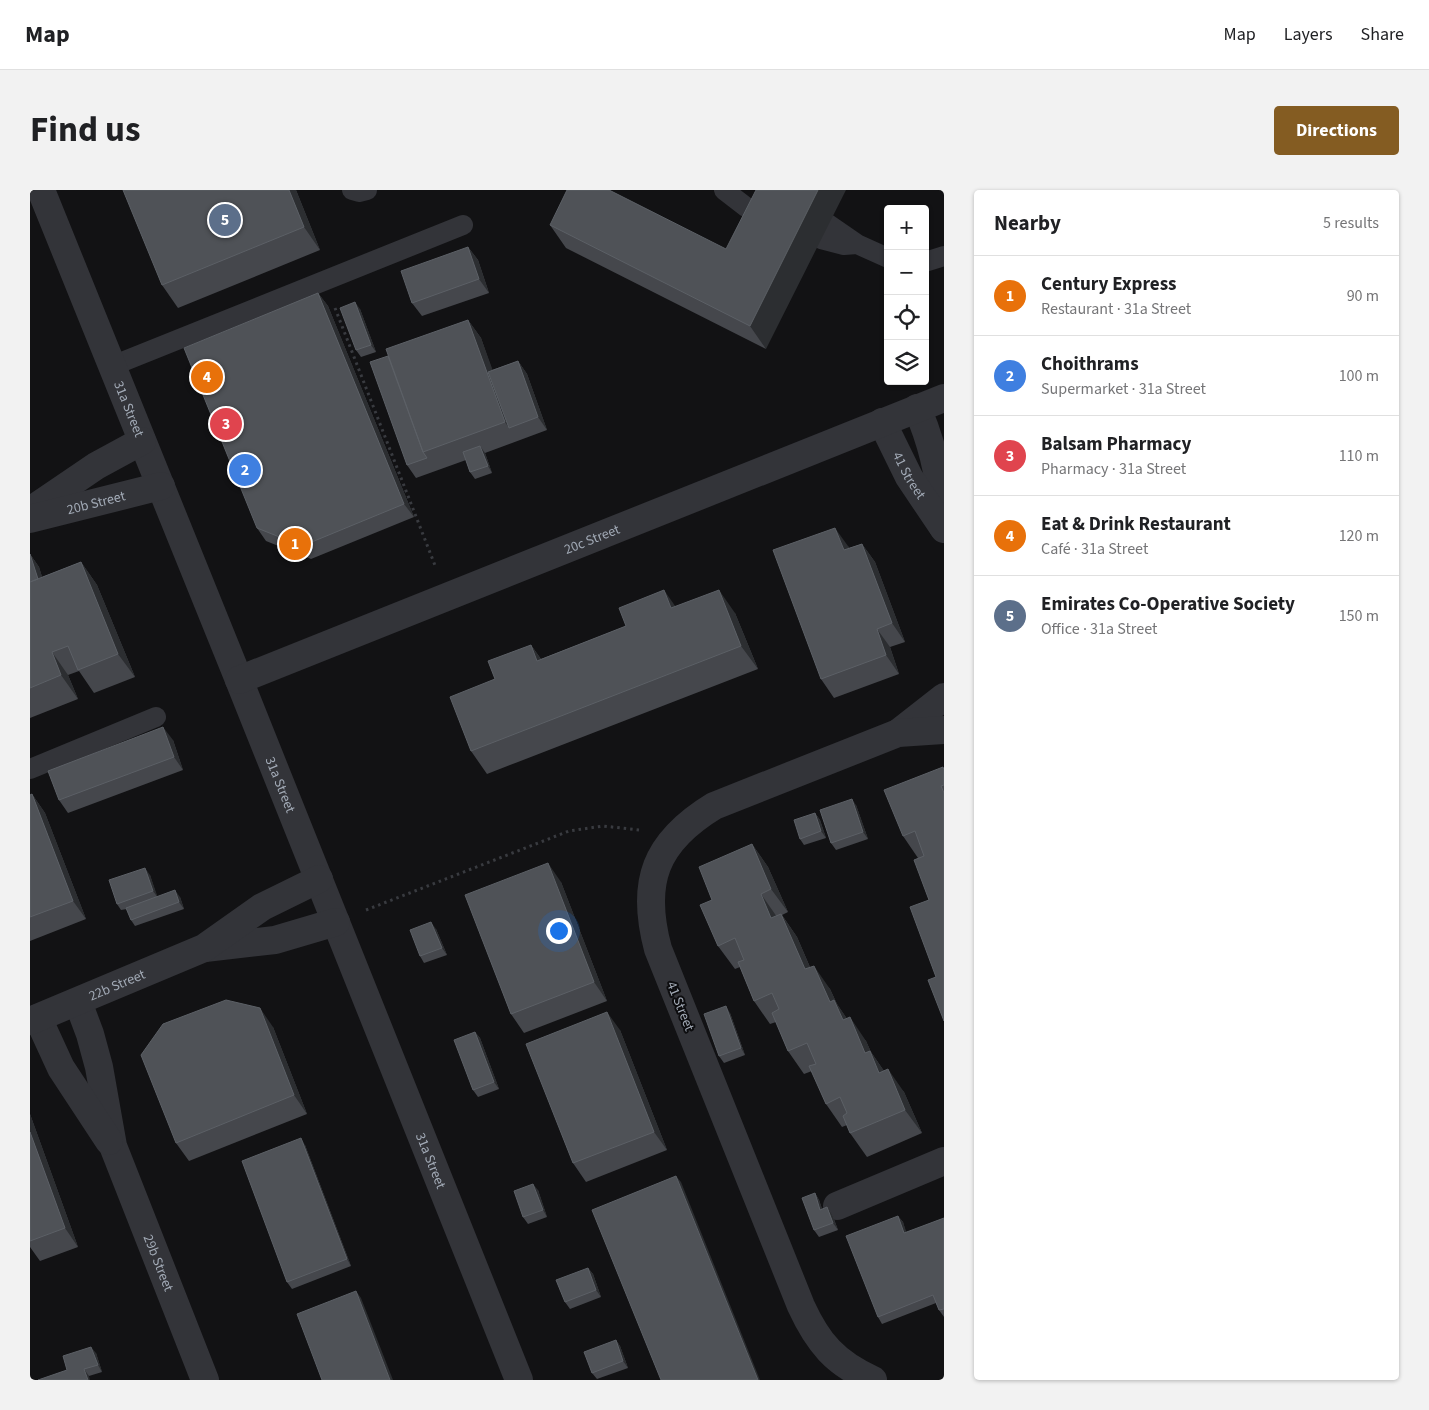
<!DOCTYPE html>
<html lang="en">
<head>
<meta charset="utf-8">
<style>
  :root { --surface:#fff; --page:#f2f2f2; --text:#202124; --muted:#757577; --line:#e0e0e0; --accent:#845c22 }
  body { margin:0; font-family:"Source Sans 3",sans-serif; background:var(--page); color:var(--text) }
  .controls { position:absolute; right:15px; top:15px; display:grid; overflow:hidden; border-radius:5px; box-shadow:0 1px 4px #0004 }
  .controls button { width:45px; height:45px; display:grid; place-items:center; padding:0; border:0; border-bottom:1px solid var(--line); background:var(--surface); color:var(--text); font:25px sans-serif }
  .you { position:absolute; left:528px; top:740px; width:18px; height:18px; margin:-12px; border:4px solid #fff; border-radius:50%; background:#1a73e8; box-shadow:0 0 0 8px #1a73e833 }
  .badge { display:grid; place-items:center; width:32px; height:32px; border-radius:50%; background:var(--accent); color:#fff; font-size:16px; font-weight:700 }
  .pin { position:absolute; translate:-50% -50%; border:2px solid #fff; box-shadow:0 1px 5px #0006 }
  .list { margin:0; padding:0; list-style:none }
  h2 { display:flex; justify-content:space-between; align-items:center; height:65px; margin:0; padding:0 20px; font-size:21px }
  h2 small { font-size:16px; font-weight:400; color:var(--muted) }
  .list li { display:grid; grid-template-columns:32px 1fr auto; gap:15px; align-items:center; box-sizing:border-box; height:80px; padding:0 20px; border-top:1px solid var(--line) }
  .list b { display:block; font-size:19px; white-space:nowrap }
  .list p { margin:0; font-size:16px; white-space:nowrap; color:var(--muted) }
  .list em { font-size:16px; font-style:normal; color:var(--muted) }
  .icon { flex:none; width:28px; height:28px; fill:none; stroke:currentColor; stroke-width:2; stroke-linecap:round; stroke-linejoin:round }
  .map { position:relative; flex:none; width:914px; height:1190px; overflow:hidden; border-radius:5px }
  header { display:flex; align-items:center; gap:30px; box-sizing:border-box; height:70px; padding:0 25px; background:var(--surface); border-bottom:1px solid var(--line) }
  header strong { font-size:24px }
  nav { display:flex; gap:28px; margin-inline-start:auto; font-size:18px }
  .intro { display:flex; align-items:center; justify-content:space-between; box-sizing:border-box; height:120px; padding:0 30px }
  h1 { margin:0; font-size:35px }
  .button { padding:12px 22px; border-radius:5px; background:var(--accent); color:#fff; font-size:18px; font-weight:700 }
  main { display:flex; gap:30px; padding:0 30px }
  aside { flex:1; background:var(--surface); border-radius:5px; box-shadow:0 1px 4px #0004 }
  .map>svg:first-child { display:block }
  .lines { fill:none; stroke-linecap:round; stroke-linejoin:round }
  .path { stroke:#393b40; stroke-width:3; stroke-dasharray:2.5 4; stroke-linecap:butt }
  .lane { stroke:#333439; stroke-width:20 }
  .street { stroke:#333439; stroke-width:28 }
  .wall { fill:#45474c }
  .shaded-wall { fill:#2c2e31 }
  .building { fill:#4f5257; stroke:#5c6066 }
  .labels { text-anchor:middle; stroke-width:4; stroke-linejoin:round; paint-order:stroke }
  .street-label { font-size:14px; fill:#a2aab6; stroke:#0d0d0f }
</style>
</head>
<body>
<header>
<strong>Map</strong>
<nav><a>Map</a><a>Layers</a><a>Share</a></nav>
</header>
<div class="intro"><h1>Find us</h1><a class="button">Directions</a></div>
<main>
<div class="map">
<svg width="914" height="1190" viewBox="0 0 914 1190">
  <rect width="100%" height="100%" fill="#121214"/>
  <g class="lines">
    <!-- path -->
    <path class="path" d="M 305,118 L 406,378
      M 336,720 L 539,641 L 573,636 L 609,640"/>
    <!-- lane -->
    <path class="lane" d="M 322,0 L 329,2 L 337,0
      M 694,0 L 716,17 L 739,29
      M 798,34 L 827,54 L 858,68
      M 791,49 L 814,55 L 827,54
      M 895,72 L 914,66
      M 82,176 L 433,35
      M 0,579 L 126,527"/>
    <!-- street -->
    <g class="street">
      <path id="s1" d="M 11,0 L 209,490 L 489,1190"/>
      <path d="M 887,218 C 904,257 912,294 913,337"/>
      <path id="s2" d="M 852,232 L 879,287 L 914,339"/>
      <path d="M 0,321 L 66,276 L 112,251"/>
      <path id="s3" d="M 0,329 L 131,296"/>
      <path id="s4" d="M 209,490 L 914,208"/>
      <path d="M 868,543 L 914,507"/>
      <path d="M 175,758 L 245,750 L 306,732"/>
      <path id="s5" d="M 48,812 L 60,844 L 69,877 L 83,956 L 175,1190"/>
      <path d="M 8,828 L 31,878 L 79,951"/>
      <path id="s6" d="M 0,831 L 174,758 L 232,717 L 289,689"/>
      <path d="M 807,1016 L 914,971"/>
      <path d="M 843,1190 C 805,1173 788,1153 771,1116 L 628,759 C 610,692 625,652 684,616 L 868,543 L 914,540"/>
    </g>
  </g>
  <!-- wall -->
  <path class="wall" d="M 266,0 L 290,60 L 148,118 L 132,95 Z
    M 520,35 L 696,59 L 736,159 L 536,58 Z
    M 438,57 L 448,70 L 459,103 L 392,126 L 382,113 Z
    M 288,103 L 298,116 L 384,327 L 281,369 L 236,351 L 227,338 Z
    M 330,119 L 346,162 L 331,167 L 326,160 Z
    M 438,130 L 451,148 L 462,180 L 488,171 L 497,184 L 517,240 L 455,263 L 462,283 L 445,289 L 440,282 L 436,270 L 386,288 L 377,275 L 358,166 Z
    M 832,354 L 845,372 L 875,452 L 860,457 L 869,484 L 804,508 L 791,489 L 818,356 L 819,358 Z
    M 0,364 L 9,377 L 12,387 L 51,372 L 67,395 L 105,487 L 64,503 L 49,481 L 38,485 L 48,509 L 0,528 Z
    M 646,417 L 705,423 L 728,479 L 457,584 L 441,561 L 465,489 L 501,455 L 511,469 Z
    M 143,550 L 153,580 L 38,623 L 29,610 Z
    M 914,579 L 914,831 L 906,787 L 899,710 L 888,668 L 873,646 Z
    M 2,604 L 15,623 L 56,729 L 0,751 L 0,605 Z
    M 826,615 L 838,649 L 806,660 L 801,653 Z
    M 785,623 L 790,630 L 796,648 L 774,655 L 770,649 Z
    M 722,654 L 738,677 L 758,722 L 752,725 L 767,747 L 780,777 L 800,799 L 807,814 L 817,829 L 836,851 L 841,862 L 854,881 L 874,902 L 892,943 L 837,967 L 820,943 L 817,935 L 812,937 L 796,914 L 782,881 L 774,884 L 758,861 L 746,832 L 740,834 L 724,811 L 710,777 L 705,779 L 688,756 L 682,710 Z
    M 120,685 L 127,707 L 150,707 L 154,719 L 105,736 L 101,730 L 97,719 L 91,720 L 87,714 Z
    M 531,692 L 577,811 L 494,843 L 481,824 Z
    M 406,739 L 417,765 L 394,773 L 390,766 Z
    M 700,823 L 715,865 L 694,873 L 689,866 Z
    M 243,837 L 277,924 L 159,971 L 146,953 Z
    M 590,840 L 637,960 L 556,992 L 543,973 Z
    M 445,842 L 450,848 L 469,899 L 448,907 L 443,900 Z
    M 0,924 L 48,1057 L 10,1071 L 0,1057 Z
    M 275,955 L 321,1076 L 262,1099 L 257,1092 Z
    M 508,1000 L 517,1027 L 498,1034 L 493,1027 Z
    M 785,1003 L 789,1010 L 792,1019 L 797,1017 L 802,1024 L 808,1040 L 789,1047 L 784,1040 Z
    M 868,1026 L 873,1032 L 876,1043 L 914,1028 L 914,1127 L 909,1120 L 906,1113 L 852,1134 L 848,1127 Z
    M 558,1078 L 563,1084 L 571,1107 L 540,1119 L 535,1112 Z
    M 586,1150 L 590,1156 L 598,1178 L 567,1189 L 562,1183 Z
    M 66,1163 L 72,1182 L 59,1186 L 37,1180 Z"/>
  <!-- shaded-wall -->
  <path class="shaded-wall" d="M 259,0 L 266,0 L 290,60 L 274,37 Z
    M 788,0 L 816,0 L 736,159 L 720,136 Z
    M 438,57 L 448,70 L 459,103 L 449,89 Z
    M 288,103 L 298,116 L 384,327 L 374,314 Z
    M 325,112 L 330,119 L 346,162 L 341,155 Z
    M 438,130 L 451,148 L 483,236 L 479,238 L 475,232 Z
    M 488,171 L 497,184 L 517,240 L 508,227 Z
    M 450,256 L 455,263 L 462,283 L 458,276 Z
    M 805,338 L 818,356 L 827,379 L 814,360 Z
    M 832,354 L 845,372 L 875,452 L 862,433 Z
    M 0,364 L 9,377 L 18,406 L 9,393 Z
    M 51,372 L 67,395 L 105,487 L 88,464 Z
    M 634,400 L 650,423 L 641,418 Z
    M 689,400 L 705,423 L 728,479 L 711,456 Z
    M 847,439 L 860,457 L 869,484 L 856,465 Z
    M 501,455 L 517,478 L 507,471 Z
    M 22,462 L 38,485 L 48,509 L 31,485 Z
    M 133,537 L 143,550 L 153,580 L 144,567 Z
    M 2,604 L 15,623 L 56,729 L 43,711 Z
    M 822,609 L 826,615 L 838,649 L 833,642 Z
    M 785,623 L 790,630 L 796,648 L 791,641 Z
    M 722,654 L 738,677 L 758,722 L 741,699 Z
    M 518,673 L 531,692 L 577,811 L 564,792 Z
    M 115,678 L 120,685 L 128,708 L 123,701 Z
    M 145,700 L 150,707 L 154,719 L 149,712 Z
    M 731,704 L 747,727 L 741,728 Z
    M 751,724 L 767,747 L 791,803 L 775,779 Z
    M 401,732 L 406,739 L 417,765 L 412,758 Z
    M 784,776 L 800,799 L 807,814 L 820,833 L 829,854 L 800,812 Z
    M 696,816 L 700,823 L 715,865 L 711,858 Z
    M 230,818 L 243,837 L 277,924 L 264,905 Z
    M 577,822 L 590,840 L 637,960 L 624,942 Z
    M 820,827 L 836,851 L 841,862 L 856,884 L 866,906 L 835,863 Z
    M 445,842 L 450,848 L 469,899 L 464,892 Z
    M 858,879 L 874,902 L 892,943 L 875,920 Z
    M 0,924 L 48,1057 L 35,1038 L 0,942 Z
    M 271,948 L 275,955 L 321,1076 L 317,1069 Z
    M 646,986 L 651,992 L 730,1190 L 728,1190 Z
    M 503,994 L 508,1000 L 517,1027 L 513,1020 Z
    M 785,1003 L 789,1010 L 795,1027 L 790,1020 Z
    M 797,1017 L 802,1024 L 808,1040 L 803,1033 Z
    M 868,1026 L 873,1032 L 879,1050 L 874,1043 Z
    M 558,1078 L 563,1084 L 571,1107 L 566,1100 Z
    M 326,1101 L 331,1108 L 363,1190 L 360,1190 Z
    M 586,1150 L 590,1156 L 598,1178 L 593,1171 Z
    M 61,1157 L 66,1163 L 72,1182 L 68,1175 Z
    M 54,1179 L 59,1186 L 60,1190 L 58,1190 Z"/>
  <!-- building -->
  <path class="building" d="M 93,0 L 259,0 L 274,37 L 132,95 Z
    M 537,0 L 579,0 L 696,59 L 726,0 L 788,0 L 720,136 L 520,35 Z
    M 438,57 L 449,89 L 382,113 L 371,81 Z
    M 288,103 L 374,314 L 272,356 L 227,338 L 154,158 Z
    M 325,112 L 341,155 L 326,160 L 310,118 Z
    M 438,130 L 475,232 L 393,262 L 356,159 Z
    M 358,166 L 393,262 L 397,268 L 377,275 L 340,172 Z
    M 488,171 L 508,227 L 479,238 L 458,182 Z
    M 450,256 L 458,276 L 440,282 L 433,262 Z
    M 805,338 L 814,360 L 832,354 L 862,433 L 847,439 L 856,465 L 791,489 L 743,360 Z
    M 0,364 L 8,389 L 0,392 Z
    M 51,372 L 88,464 L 48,480 L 38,456 L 22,462 L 31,485 L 0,498 L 0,392 Z
    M 634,400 L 641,418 L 689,400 L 711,456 L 441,561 L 420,507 L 465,489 L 458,471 L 501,455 L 507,471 L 596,436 L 589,418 Z
    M 133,537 L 144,567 L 29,610 L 18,581 Z
    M 913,577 L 914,580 L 914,595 L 911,596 L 914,603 L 914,831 L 898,790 L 906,787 L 880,717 L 899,710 L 884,670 L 894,666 L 885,641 L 873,646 L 854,600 Z
    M 2,604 L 43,711 L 0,727 L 0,605 Z
    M 822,609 L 833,642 L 801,653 L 790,620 Z
    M 785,623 L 791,641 L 770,649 L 764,630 Z
    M 722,654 L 741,699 L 731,704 L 741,728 L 751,724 L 775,779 L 784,776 L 800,812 L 804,810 L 813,830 L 820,827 L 835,863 L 840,861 L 849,883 L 858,879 L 875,920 L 820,943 L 813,926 L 817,923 L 810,907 L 796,914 L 779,876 L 786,874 L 777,853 L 758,861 L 742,823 L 749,819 L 742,803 L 724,811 L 708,772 L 714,770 L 705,748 L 688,756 L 670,715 L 682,710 L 669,677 Z
    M 518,673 L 564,792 L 481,824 L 435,705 Z
    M 115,678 L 123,701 L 87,714 L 79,690 Z
    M 145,700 L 149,712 L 101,730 L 96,718 Z
    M 401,732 L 412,758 L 390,766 L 380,740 Z
    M 196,810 L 230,818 L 264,905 L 146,953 L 111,865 L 133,834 Z
    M 696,816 L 711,858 L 689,866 L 674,824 Z
    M 577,822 L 624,942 L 543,973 L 496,854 Z
    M 445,842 L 464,892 L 443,900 L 424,850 Z
    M 0,942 L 35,1038 L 0,1051 Z
    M 271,948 L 317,1069 L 257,1092 L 212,971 Z
    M 646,986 L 728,1190 L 631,1190 L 562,1020 Z
    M 503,994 L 513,1020 L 493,1027 L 484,1001 Z
    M 785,1003 L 790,1020 L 797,1017 L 803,1033 L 784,1040 L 772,1008 Z
    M 868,1026 L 874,1043 L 914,1028 L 914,1119 L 909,1120 L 903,1105 L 848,1127 L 816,1046 Z
    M 558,1078 L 566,1100 L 535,1112 L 526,1090 Z
    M 326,1101 L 360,1190 L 292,1190 L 267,1124 Z
    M 586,1150 L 593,1171 L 562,1183 L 554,1162 Z
    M 61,1157 L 68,1175 L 54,1179 L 58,1190 L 8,1190 L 37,1180 L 33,1166 Z"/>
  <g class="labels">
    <!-- street labels -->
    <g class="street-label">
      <text dy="5" stroke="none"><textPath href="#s1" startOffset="236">31a Street</textPath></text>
      <text dy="5" stroke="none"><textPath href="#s2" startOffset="60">41 Street</textPath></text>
      <text dy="5" stroke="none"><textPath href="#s3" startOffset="68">20b Street</textPath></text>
      <text dy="5" stroke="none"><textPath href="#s4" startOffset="380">20c Street</textPath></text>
      <text dy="5" stroke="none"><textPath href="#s1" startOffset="641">31a Street</textPath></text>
      <text dy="5" stroke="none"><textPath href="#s6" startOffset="94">22b Street</textPath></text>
      <text transform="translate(651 816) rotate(68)" y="5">41 Street</text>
      <text dy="5" stroke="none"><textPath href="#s1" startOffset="1046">31a Street</textPath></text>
      <text dy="5" stroke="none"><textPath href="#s5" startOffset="274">29b Street</textPath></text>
    </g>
  </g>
</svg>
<div class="controls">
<button>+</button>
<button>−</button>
<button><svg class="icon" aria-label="locate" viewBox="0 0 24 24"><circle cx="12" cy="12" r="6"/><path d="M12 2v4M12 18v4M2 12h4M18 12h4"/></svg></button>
<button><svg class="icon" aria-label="layers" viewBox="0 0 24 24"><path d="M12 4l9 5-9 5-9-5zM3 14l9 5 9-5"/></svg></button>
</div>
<div class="you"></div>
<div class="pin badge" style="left:265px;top:354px;background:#e8710a">1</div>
<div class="pin badge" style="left:215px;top:280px;background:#3f7fe0">2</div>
<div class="pin badge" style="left:196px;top:234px;background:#e0444e">3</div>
<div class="pin badge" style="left:177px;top:187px;background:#e8710a">4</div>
<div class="pin badge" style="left:195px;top:30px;background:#5c6f8a">5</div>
</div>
<aside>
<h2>Nearby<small>5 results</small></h2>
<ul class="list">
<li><span class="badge" style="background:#e8710a">1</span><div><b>Century Express</b><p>Restaurant · 31a Street</p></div><em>90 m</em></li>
<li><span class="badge" style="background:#3f7fe0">2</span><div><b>Choithrams</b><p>Supermarket · 31a Street</p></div><em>100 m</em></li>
<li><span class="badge" style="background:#e0444e">3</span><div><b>Balsam Pharmacy</b><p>Pharmacy · 31a Street</p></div><em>110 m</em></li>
<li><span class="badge" style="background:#e8710a">4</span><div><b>Eat &amp; Drink Restaurant</b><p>Café · 31a Street</p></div><em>120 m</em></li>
<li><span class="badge" style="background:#5c6f8a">5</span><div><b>Emirates Co-Operative Society</b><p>Office · 31a Street</p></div><em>150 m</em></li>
</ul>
</aside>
</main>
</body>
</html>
